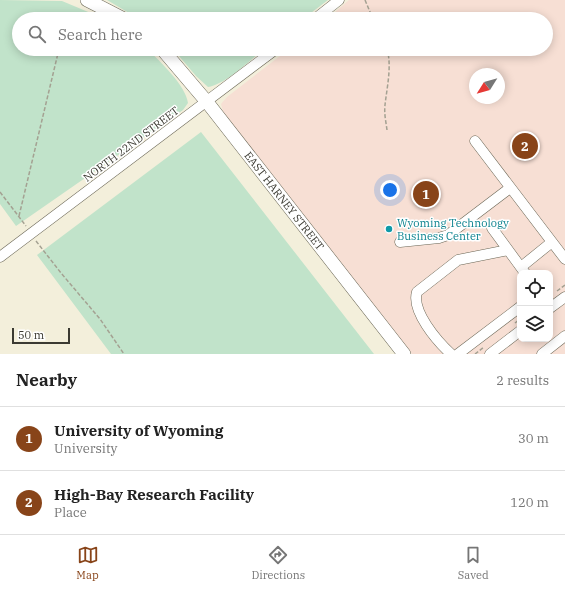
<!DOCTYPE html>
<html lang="en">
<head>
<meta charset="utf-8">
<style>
  :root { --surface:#fff; --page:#f2f2f2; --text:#222; --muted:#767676; --line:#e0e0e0; --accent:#884419 }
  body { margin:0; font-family:"IBM Plex Serif",serif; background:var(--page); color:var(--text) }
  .controls { position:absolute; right:12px; bottom:12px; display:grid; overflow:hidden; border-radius:8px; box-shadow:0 2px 10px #0003 }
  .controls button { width:36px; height:36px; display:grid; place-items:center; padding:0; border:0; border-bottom:1px solid var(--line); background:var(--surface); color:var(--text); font:20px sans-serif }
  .compass { position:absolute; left:469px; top:68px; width:36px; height:36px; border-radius:50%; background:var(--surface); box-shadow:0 2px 10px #0003; rotate:233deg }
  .scale { position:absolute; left:12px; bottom:10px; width:58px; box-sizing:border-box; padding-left:4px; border:2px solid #3b3a32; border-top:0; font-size:11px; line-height:14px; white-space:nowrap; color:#3b3a32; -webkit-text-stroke:3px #fff; paint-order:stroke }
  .you { position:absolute; left:390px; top:190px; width:14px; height:14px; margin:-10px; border:3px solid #fff; border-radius:50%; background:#1a73e8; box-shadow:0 0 0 6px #1a73e833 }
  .badge { display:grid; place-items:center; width:26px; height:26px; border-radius:50%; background:var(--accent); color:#fff; font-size:13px; font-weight:700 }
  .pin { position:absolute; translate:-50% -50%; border:2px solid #fff; box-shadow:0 1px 4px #0006 }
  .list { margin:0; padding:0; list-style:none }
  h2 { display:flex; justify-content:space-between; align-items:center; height:52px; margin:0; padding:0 16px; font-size:17px }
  h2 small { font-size:13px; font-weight:400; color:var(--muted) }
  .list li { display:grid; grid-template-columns:26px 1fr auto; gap:12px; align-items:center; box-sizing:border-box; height:64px; padding:0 16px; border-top:1px solid var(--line) }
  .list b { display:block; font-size:15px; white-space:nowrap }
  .list p { margin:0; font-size:13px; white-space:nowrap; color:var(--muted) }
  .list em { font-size:13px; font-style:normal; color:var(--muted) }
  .icon { flex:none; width:22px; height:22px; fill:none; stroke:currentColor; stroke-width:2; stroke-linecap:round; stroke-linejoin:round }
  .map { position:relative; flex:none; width:565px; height:354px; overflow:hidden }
  .search { position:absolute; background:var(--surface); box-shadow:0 2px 10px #0003; left:12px; right:12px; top:12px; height:44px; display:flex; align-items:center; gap:10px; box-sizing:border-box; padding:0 14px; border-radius:22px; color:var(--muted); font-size:15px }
  .sheet { height:180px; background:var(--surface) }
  nav { display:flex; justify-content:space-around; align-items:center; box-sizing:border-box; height:56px; border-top:1px solid var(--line); background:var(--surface); font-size:11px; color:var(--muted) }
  nav a { display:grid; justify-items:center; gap:2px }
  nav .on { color:var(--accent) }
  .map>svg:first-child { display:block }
  .education { fill:#f7dfd4; fill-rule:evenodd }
  .green { fill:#c1e3ca }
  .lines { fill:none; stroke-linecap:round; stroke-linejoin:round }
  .minor-casing { stroke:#6a6655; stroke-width:11 }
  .major-casing { stroke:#6a6655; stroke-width:14 }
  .path { stroke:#a4a192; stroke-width:1.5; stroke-dasharray:4 2; stroke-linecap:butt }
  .minor { stroke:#fff; stroke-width:10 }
  .major { stroke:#fff; stroke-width:13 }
  .culture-dot { fill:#0f9aa8; stroke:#fff; stroke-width:1.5 }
  .labels { text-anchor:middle; stroke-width:3; stroke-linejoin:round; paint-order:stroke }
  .street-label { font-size:11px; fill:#3b3a32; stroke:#fff }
  .culture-label { font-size:11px; fill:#0d838f; stroke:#fff; text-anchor:start }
</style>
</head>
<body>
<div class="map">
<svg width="565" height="354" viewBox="0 0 565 354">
  <rect width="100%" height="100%" fill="#f3efdb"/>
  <!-- education -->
  <path class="education" d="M 349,0 L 565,0 L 565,354 L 412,354 L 224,115 L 221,104 L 227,97 L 289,49 L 546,49 L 546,19 L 327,19 ZM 475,74 L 499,74 L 499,98 L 475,98 ZM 520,273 L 550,273 L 550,339 L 520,339 Z"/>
  <!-- green -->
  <path class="green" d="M 0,0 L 62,1 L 105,19 L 19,19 L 19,49 L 147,49 C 160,61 186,86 188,103 L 183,110 L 16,226 L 0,204 Z
    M 107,0 L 328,0 L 303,19 L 139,19 Z
    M 173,49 L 264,49 C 250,60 226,84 208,87 L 196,76 Z
    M 201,132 L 374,354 L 111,354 L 37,255 Z"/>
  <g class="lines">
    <!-- minor casing -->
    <g class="minor-casing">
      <path id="minor" d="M 315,19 L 339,0
        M 475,141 L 565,259
        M 492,228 L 525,273
        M 400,242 L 439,238 L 448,235 L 510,188
        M 0,257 L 276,49
        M 521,267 L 552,242
        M 550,308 L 565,297
        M 451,354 C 437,341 411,311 417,292 L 458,260 L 508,250
        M 458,354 L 520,307
        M 490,354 L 520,331
        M 542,354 L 565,336"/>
    </g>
    <!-- major casing -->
    <g class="major-casing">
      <g id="major">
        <path d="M 87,0 L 124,19"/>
        <path id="s1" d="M 162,49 L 207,102 L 404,354"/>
      </g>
    </g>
    <!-- path -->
    <path class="path" d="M 365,0 L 373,19
      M 68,19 L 69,14
      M 387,130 C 386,122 384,114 385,105 C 387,87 392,66 387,49
      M 0,192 L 26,226
      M 19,216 L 59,49
      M 36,241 L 61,273 L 100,319 L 124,354
      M 557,291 L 565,285
      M 515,323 L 520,319
      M 475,354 L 484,347"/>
    <!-- minor -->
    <use href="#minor" class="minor"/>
    <!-- major -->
    <use href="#major" class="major"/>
  </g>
  <!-- markers -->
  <circle class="culture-dot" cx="389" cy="229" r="4"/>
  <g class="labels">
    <!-- street labels -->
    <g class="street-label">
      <text transform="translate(131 144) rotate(-37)" y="4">NORTH 22ND STREET</text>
      <text dy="4" stroke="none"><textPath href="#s1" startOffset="195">EAST HARNEY STREET</textPath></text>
    </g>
    <!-- culture labels -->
    <g class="culture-label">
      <text x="397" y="227">Wyoming Technology<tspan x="397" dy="13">Business Center</tspan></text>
    </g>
  </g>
</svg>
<div class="controls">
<button><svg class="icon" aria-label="locate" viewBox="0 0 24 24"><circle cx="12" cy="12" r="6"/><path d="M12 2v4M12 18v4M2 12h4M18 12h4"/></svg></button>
<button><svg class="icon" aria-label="layers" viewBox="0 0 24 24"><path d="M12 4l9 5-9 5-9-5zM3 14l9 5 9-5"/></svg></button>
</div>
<svg class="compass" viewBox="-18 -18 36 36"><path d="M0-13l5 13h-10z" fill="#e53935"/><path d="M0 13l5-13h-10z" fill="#767676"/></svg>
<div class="scale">50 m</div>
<div class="you"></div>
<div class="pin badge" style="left:426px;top:194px">1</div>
<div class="pin badge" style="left:525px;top:146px">2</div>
<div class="search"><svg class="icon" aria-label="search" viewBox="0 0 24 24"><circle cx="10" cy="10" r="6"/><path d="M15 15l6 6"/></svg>Search here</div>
</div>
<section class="sheet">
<h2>Nearby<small>2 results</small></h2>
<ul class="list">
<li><span class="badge">1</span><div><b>University of Wyoming</b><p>University</p></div><em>30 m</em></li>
<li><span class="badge">2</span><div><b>High-Bay Research Facility</b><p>Place</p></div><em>120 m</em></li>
</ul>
</section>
<nav>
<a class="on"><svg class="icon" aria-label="map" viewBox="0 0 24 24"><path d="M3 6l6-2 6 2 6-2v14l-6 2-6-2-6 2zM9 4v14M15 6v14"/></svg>Map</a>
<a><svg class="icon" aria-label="directions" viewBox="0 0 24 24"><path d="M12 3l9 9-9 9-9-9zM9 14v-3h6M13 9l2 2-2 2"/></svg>Directions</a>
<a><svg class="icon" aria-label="saved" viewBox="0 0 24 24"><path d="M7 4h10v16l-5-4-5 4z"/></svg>Saved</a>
</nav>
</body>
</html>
